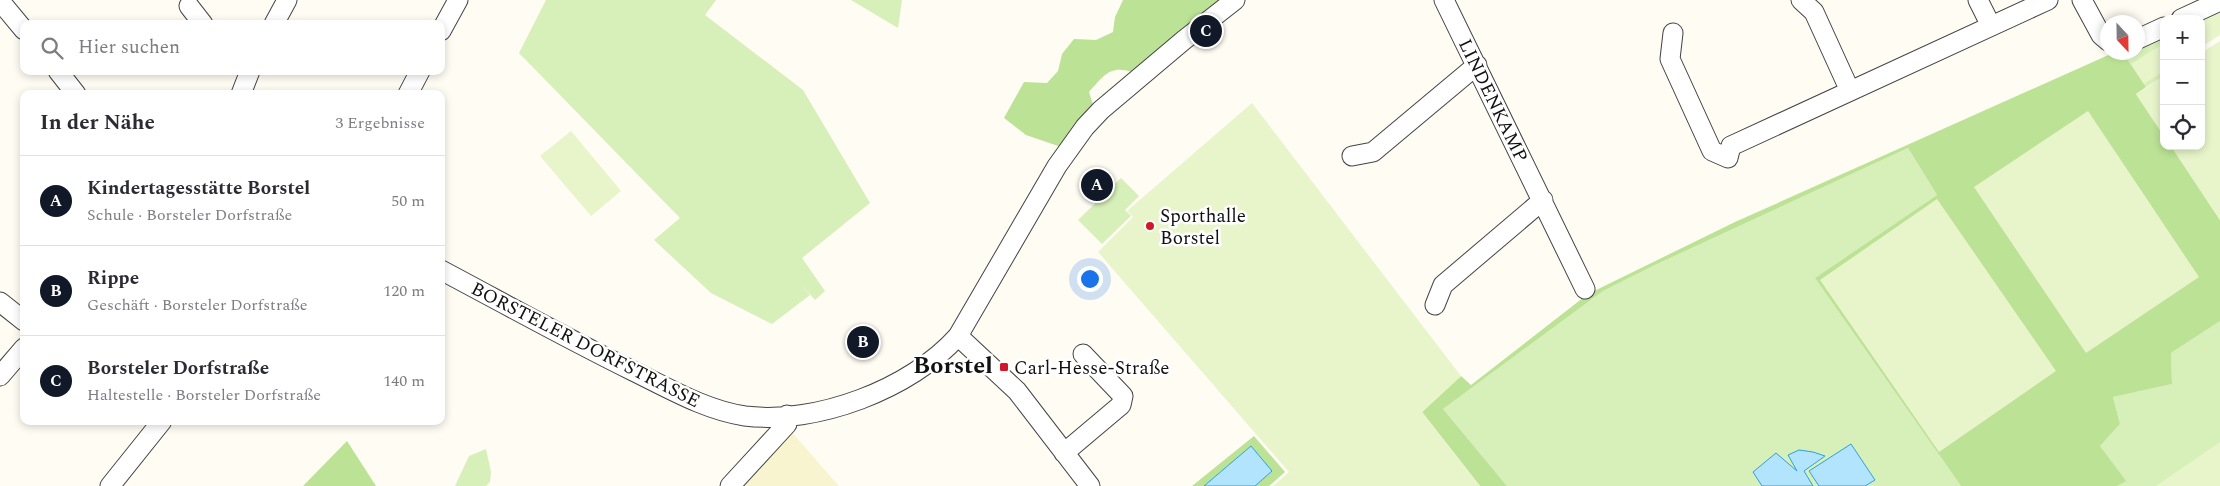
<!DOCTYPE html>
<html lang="de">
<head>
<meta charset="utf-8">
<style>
  :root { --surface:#fff; --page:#f2f2f3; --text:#2b2b33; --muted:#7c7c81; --line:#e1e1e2; --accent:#111827 }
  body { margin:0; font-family:Spectral,serif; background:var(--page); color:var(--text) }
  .controls { position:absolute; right:15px; top:15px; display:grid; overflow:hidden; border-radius:10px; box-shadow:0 2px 8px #0003 }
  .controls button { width:45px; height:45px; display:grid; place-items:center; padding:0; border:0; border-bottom:1px solid var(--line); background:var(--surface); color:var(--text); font:25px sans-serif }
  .compass { position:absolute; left:2100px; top:15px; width:45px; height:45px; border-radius:50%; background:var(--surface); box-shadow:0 2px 8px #0003; rotate:158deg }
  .you { position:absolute; left:1089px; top:278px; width:18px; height:18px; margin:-12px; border:4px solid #fff; border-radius:50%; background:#1a73e8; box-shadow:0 0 0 8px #1a73e833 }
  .badge { display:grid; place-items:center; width:32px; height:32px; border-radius:50%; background:var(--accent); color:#fff; font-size:16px; font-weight:700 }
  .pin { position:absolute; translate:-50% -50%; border:2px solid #fff; box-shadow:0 1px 5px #0006 }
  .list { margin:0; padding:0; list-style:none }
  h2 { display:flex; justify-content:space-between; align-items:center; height:65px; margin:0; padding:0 20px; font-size:21px }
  h2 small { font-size:16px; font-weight:400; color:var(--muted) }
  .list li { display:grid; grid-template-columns:32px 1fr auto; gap:15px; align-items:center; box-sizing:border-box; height:90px; padding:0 20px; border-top:1px solid var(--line) }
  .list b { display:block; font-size:19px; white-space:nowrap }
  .list p { margin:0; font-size:16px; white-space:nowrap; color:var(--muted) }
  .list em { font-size:16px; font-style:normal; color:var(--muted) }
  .icon { flex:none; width:28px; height:28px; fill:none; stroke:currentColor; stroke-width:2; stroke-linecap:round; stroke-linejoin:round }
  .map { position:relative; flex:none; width:2220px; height:486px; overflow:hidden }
  .search { position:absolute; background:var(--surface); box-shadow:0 2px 8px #0003; left:20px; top:20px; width:425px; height:55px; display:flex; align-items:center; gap:12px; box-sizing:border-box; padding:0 18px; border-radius:10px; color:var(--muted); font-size:19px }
  .panel { position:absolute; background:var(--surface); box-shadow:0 2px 8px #0003; left:20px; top:90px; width:425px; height:335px; border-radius:10px }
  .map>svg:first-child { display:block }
  .farmland { fill:#f9f4d0 }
  .green { fill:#d7efb8 }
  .forest { fill:#bbe295 }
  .pitch { fill:#e8f5cb }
  .water { fill:#b2e4fd; stroke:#319fdc }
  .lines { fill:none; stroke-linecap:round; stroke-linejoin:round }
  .minor-casing { stroke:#444; stroke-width:21 }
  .minor { stroke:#fff; stroke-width:19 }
  .poi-dot { fill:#d21728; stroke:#fff; stroke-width:2 }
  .labels { text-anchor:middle; stroke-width:5; stroke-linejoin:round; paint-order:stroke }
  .street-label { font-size:19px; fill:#111; stroke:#fff }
  .poi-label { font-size:19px; fill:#111; stroke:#fff; text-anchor:start }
  .district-label { font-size:24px; font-weight:bold; fill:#111; stroke:#fff }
</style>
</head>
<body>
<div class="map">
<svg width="2220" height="486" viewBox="0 0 2220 486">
  <rect width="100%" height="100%" fill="#fffcf4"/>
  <!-- farmland -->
  <path class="farmland" d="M 789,429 L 839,486 L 736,486 Z"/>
  <!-- green -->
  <path class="green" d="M 546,0 L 716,0 L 705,15 L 803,90 L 870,203 L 802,258 L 825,291 L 815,300 L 800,283 L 810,295 L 772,324 L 711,293 L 654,240 L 680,218 L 519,53 Z
    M 851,0 L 902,0 L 898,28 Z
    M 2164,29 L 2164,76 L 2146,87 L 2123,53 L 2138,52 L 2138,41 Z
    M 1908,148 L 1937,195 L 1815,278 L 1961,486 L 1507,486 L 1443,409 L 1603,291 L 1655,265 Z
    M 1121,178 L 1139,196 L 1125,210 L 1131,216 L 1102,244 L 1078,220 Z
    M 2220,321 L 2220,486 L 2117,486 L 2125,481 L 2100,446 L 2120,424 L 2113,397 L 2172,384 L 2171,353 Z
    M 486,449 L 491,472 L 490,482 L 486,486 L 455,486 L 469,456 Z"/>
  <!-- forest -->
  <path class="forest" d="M 1123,0 L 1221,0 C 1188,19 1162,49 1132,72 C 1109,65 1104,76 1089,92 L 1094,108 L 1064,148 L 1026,135 L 1004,118 L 1024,82 L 1047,83 L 1058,71 L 1062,54 L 1074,39 L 1096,40 L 1113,32 L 1115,17 Z
    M 2113,53 L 2123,53 L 2144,84 L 2146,87 L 2136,94 L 2164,136 L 2164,146 L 2171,146 L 2220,220 L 2220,321 L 2171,353 L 2172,384 L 2113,397 L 2120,424 L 2100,446 L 2126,481 L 2117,486 L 1961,486 L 1815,278 L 1937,195 L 1908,148 L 1655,265 L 1603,291 L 1443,409 L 1507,486 L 1480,486 L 1422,412 L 1461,376 L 1471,385 L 1588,294 L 1735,222 Z
    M 1254,436 L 1285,472 L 1269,486 L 1255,486 L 1272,471 L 1251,446 L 1204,486 L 1192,486 Z
    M 347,441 L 376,486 L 303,486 Z"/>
  <!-- pitch -->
  <path class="pitch" d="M 2217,9 L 2220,14 L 2220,35 L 2201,47 L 2201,19 Z
    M 2220,41 L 2220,220 L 2171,146 L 2201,146 L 2201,53 Z
    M 2164,43 L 2164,71 L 2144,84 L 2131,64 Z
    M 2164,76 L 2164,136 L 2136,94 Z
    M 1252,103 L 1461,376 L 1422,412 L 1480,486 L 1273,486 L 1289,472 L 1098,252 L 1133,217 L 1127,211 Z
    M 2088,111 L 2199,277 L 2086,353 L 1974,187 Z
    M 571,131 L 621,191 L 591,216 L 540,156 Z
    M 1937,199 L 2056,371 L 1939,452 L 1820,280 Z
    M 2220,442 L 2220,486 L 2156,486 Z"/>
  <!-- water -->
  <path class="water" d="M 1851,444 L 1875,480 L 1865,486 L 1819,486 L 1809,471 Z
    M 1251,446 L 1272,471 L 1255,486 L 1204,486 Z
    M 1799,450 L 1813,452 L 1825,456 L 1804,471 L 1813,486 L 1762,486 L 1753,472 L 1776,453 L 1797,471 L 1788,455 Z"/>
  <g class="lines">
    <!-- minor casing -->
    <g class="minor-casing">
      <path id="minor" d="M 1444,0 L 1585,289
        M 1801,0 L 1814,12 L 1850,91
        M 1978,0 L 1991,26
        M 2082,0 L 2101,35 L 2108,41
        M 0,1 L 24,30
        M 189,6 L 203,24
        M 2181,19 L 2220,1
        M 274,24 L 287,0
        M 441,31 L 458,0
        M 1673,33 L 1670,59 L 1712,151 L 1728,158 L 1731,146 L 2048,0
        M 2138,39 L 2164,27
        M 58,71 L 76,94
        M 241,94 L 250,71
        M 408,94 L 420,71
        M 1352,156 L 1373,152 L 1477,65
        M 441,270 C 505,304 568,339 633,371 C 668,388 705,410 745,416 C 816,425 911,389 958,336 L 1057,166 L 1085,127 L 1101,110 L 1184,40 L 1235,0
        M 0,302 L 24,321
        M 1435,305 L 1443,285 L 1543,200
        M 958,336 L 1017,391 L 1090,486
        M 0,376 L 24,348
        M 1064,453 L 1121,405 L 1123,396 L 1083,354
        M 110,486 L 162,421
        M 730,486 L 787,424 L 787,415"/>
    </g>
    <!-- minor -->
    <use href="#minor" class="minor"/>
  </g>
  <!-- markers -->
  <g class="poi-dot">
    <circle cx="1150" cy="226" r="5"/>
    <rect x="999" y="362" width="10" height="10" rx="2.5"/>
  </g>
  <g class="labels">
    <!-- street labels -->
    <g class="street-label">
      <text transform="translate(1494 100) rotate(64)" y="7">LINDENKAMP</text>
      <text transform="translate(586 344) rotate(27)" y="7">BORSTELER DORFSTRASSE</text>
    </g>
    <!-- poi labels -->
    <g class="poi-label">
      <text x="1160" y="222">Sporthalle<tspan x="1160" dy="22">Borstel</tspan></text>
      <text x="1014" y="374">Carl-Hesse-Straße</text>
    </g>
    <!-- district labels -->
    <g class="district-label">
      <text x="953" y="373">Borstel</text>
    </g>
  </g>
</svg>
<div class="controls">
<button>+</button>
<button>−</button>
<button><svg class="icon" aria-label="locate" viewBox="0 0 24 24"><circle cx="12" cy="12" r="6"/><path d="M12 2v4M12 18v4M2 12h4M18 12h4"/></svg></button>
</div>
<svg class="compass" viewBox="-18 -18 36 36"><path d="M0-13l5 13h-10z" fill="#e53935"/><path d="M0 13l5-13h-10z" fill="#7c7c81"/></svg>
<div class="you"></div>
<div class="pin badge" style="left:1097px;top:185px">A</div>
<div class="pin badge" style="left:863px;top:342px">B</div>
<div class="pin badge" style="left:1206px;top:31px">C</div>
<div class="search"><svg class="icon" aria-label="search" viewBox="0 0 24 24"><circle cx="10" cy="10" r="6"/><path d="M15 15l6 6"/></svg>Hier suchen</div>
<section class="panel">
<h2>In der Nähe<small>3 Ergebnisse</small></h2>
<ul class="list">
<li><span class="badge">A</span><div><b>Kindertagesstätte Borstel</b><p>Schule · Borsteler Dorfstraße</p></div><em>50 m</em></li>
<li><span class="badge">B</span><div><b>Rippe</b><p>Geschäft · Borsteler Dorfstraße</p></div><em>120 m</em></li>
<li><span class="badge">C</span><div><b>Borsteler Dorfstraße</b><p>Haltestelle · Borsteler Dorfstraße</p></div><em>140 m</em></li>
</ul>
</section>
</div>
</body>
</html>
